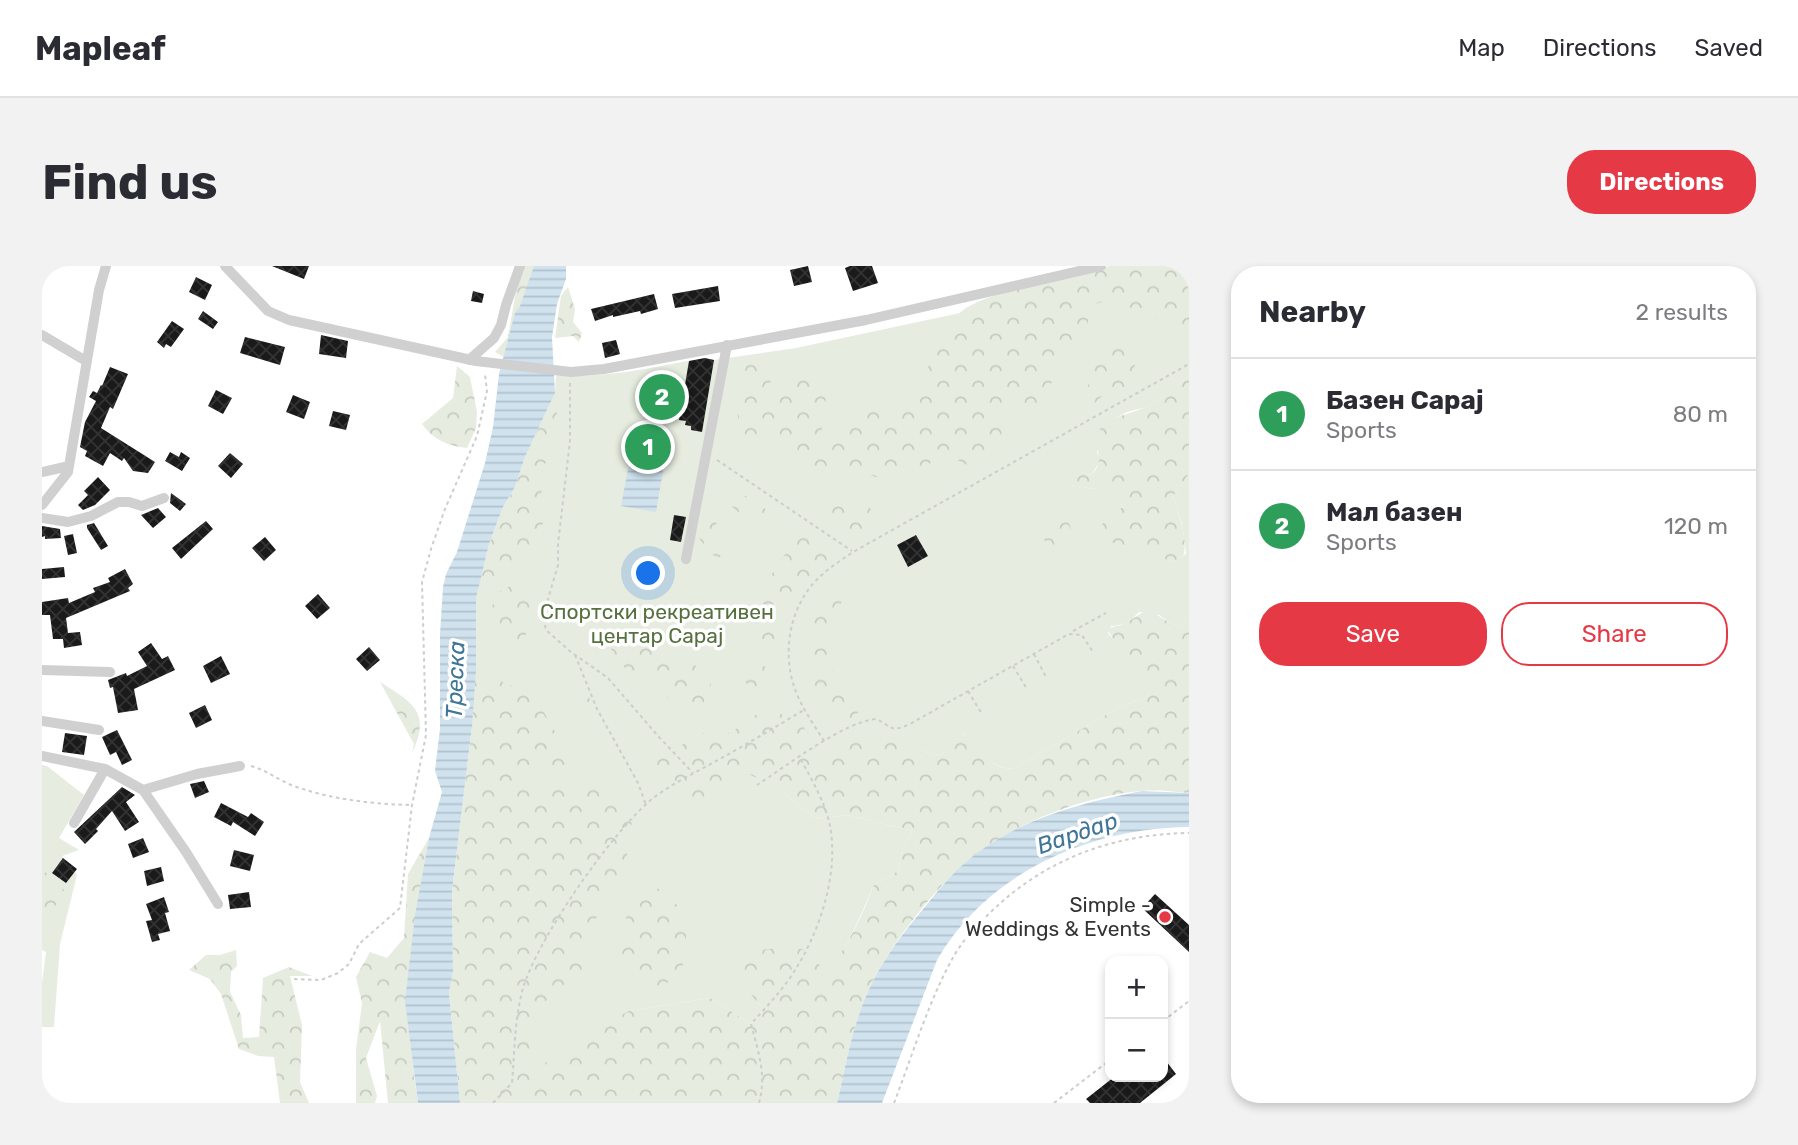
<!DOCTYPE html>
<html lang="en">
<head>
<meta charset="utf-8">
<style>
  :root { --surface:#fff; --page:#f2f2f3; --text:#2b2b33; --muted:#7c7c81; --line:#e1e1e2; --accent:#e63946 }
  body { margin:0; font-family:Rubik,sans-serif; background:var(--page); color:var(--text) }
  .controls { position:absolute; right:21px; bottom:21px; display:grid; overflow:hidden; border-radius:14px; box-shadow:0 4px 10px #0003 }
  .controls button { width:63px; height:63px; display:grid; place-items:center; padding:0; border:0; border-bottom:2px solid var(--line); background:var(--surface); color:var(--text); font:35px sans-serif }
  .you { position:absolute; left:607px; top:308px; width:24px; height:24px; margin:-18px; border:5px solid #fff; border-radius:50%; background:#1a73e8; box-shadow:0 0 0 10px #1a73e833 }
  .badge { display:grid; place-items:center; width:46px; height:46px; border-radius:50%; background:var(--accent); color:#fff; font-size:23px; font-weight:700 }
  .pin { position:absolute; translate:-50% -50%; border:4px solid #fff; box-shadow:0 2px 7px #0006 }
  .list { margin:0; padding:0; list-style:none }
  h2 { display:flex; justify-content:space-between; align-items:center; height:91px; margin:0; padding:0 28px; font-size:30px }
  h2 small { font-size:23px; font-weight:400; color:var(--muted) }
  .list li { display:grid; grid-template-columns:46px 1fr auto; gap:21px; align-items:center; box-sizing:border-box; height:112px; padding:0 28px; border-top:2px solid var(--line) }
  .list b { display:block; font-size:26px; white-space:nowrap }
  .list p { margin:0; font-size:23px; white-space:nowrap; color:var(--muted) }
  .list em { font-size:23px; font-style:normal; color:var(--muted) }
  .actions { display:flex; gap:14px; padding:21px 28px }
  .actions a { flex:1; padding:16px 0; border:2px solid var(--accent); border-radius:28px; text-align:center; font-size:24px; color:var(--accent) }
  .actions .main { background:var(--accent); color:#fff }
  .map { position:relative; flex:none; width:1147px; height:837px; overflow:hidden; border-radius:28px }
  header { display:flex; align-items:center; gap:42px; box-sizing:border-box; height:98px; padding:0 35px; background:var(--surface); border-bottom:2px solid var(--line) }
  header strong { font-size:33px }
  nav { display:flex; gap:38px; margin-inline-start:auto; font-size:24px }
  .intro { display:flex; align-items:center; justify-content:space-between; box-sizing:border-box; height:168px; padding:0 42px }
  h1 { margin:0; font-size:49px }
  .button { padding:18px 32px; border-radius:28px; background:var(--accent); color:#fff; font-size:24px; font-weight:700 }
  main { display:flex; gap:42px; padding:0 42px }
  aside { flex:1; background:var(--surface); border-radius:28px; box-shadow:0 4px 10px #0003 }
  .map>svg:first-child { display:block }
  .green { fill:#e6ecdf }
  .forest { fill:url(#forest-crowns) }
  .water { fill:url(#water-rules) }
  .building { fill:url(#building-cross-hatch) }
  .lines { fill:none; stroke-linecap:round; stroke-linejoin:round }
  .path { stroke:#cdcdcd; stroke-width:2; stroke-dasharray:3.5 3.5; stroke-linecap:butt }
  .minor { stroke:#d0d0d0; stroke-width:10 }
  .poi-dot { fill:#e63946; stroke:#fff; stroke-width:2.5 }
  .labels { text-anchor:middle; stroke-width:7; stroke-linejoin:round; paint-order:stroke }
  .park-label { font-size:21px; fill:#56703f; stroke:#fff }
  .poi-label { font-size:21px; fill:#333; stroke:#fff; text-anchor:end }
  .water-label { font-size:23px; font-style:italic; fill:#3f7597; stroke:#fff }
</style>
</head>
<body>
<header>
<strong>Mapleaf</strong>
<nav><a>Map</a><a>Directions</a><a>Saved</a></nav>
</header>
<div class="intro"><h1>Find us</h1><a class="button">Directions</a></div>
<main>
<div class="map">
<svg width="1147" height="837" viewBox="0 0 1147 837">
  <defs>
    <pattern id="forest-crowns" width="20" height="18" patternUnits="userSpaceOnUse" patternTransform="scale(1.75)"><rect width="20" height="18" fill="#e6ecdf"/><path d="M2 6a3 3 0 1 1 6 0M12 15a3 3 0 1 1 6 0" fill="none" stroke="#c6cbc0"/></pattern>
    <pattern id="water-rules" width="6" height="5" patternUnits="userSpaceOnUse" patternTransform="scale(1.75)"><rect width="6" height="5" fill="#cfe2ee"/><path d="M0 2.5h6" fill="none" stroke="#b2c2cd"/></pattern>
    <pattern id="building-cross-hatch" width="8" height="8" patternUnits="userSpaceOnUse" patternTransform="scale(1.75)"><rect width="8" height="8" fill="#1a1a1a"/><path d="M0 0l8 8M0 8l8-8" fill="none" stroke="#333"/></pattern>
  </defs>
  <rect width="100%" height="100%" fill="#fff"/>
  <!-- green -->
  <path class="green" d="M 1069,0 L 1147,0 L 1147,109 L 1126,128 L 1105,141 L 1085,146 L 1066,156 L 1055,186 L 1059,194 L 1049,209 L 1039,206 L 1028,219 L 1053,223 L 1067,213 L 1081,241 L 1066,252 L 1071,276 L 1116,288 L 1129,296 L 1141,291 L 1144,287 L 1140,258 L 1131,230 L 1147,208 L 1147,353 L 1138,360 L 1128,357 L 1117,349 L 1097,346 C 1088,355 1081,360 1069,360 L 1066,367 L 1078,381 L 1086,396 L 1110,416 L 1109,424 L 1104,432 L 1079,440 L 973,502 C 950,506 938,481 923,468 L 899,489 L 883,486 L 830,466 L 738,524 L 773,553 L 805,549 L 871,565 L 861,580 L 856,605 L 831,620 C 826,635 797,698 786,707 C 776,714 728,728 713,733 L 722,744 L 709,758 L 668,732 L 587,745 L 489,809 L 418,837 L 434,332 L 439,307 L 513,127 L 514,109 C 564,113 612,101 662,92 L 672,94 L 754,82 L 918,47 L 963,25 Z
    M 0,499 L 5,500 L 42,529 L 17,572 L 37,584 L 20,590 L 35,609 L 18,678 L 12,761 L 0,761 L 0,717 L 4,686 L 0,684 Z"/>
  <!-- forest -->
  <path class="forest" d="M 482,0 L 497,0 L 473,54 L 462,91 L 453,86 L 466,71 L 475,19 Z
    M 1069,0 L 1147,0 L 1147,65 L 1135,55 L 1118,55 L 1101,43 L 1073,40 L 1064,35 L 1049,39 L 1045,61 L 1015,92 L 1010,106 L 1009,125 L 995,137 L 968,138 L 956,153 L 962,175 L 957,187 L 944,195 L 925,199 L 893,182 C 890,195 888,202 876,208 L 858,201 L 834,211 L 808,204 L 777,204 C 752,180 746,176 712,170 L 703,175 L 696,151 L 693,123 L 707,114 L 703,104 L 707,92 L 716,89 L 726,92 L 733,103 L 727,120 L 735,137 C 738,131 739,125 742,120 C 752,98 774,108 785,123 L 780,163 L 781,179 L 808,151 L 825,137 L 860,141 C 884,114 894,78 916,49 C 934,27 1038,7 1069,0 Z
    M 526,21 L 533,43 L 531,56 L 540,67 L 537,76 L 531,70 L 513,72 L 519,30 Z
    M 1057,76 C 1074,79 1084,82 1094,97 L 1081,126 L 1073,131 C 1053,127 1058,136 1045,145 L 1040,143 L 1038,138 C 1041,130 1048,119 1048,110 C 1049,93 1045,90 1057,76 Z
    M 415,100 L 428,111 L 435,146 L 434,162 L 425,182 C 407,180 391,174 380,158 L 411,132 Z
    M 1147,109 L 1147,208 L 1131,230 C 1136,247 1147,274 1141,291 L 1129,296 C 1107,283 1074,285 1057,267 C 1059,254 1071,248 1081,241 L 1067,214 L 1053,223 L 1028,219 L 1027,214 L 1031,208 L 1039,206 L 1049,209 C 1063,195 1055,187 1053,171 C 1064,148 1088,150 1108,139 C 1123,131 1135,120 1147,109 Z
    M 513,127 L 516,159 L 509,186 L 499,206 L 501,261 L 496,276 L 484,291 L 436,322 L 447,278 L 461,241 L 473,221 L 483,191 Z
    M 704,230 L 716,235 L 724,244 L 722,251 C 709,252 695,249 688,238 L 691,231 Z
    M 810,233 L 831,244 L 829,261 L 812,268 L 794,262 L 786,253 L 791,239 Z
    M 661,248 C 679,255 682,270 681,289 L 676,292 L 673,291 L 654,269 L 656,252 Z
    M999 265a15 15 0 1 1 30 0a15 15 0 1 1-30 0Z
    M 771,269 L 791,290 C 760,319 737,334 732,380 L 723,384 L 713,383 L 705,370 L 720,323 L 747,282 L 760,271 Z
    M 475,316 L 482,316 C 496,334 491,358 480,375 L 471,377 L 447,361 L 448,345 L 456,327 Z
    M 793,327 L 798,329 L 801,334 C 782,363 778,387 798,418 C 805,427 814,434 817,445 L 811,453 L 801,455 C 761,430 754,356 793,327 Z
    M 1107,344 L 1128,357 L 1138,360 L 1147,353 L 1147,527 C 1131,526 1114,523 1099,525 C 1041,530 967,559 923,597 C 888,628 850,677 829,719 C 811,756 804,798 795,837 L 418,837 L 407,727 L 411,706 L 410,625 L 430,460 L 434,404 L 472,421 L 499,441 L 511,463 L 525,479 L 529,491 L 522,501 L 492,503 L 483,509 L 485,518 L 506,523 L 541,517 L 557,519 L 583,533 L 588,544 L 590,561 L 584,594 L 547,666 L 542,707 L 513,724 L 493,748 L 489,808 L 530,776 L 587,745 L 668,732 L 709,758 L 722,744 C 706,723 688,713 699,686 L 737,682 L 761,683 L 786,707 C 802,685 823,646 831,620 L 856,605 L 861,580 L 871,565 L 805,549 L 773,553 L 738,524 L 705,507 L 682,524 L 665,546 L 645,541 L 618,510 L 608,505 L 604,498 L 606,487 L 635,484 L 641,478 L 660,467 L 682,469 L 702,459 L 723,441 L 759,457 L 773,478 L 774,501 L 830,465 L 883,486 L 899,489 C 906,483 916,470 925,468 C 941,465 939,507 973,502 L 1079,440 L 1104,432 L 1109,424 L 1109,416 L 1086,396 L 1065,363 C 1070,360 1075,361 1081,358 C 1091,354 1096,347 1107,344 Z
    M 583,370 C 600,372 610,384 626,390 C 635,394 648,396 656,401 C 659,403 662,406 664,409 C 679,431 664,455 638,442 C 624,435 620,421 607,413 C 600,408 589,407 583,402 C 580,399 580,395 577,393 C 572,386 568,386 568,376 L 574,371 Z
    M 708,396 L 722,400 L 736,409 L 738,419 L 715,425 C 705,419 697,413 697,400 Z
    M 338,416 C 372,437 389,447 370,487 L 372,478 Z
    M 535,429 L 544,429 L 548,433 L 550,446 L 540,446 L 536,439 Z
    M 387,572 C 371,661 361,747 376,837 L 346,837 L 338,755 L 324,792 L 335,830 L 333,837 L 314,837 L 314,784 L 320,737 L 314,711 L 328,686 L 345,692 L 362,672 L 366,608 Z
    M 0,604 L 14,614 L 25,628 L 11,642 L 3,661 L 0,658 Z
    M 610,619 C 654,644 645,667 639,712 L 612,721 L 595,711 L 578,690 L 582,658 L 595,620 Z
    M 194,684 L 195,700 L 189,706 L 188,726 L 199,749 L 201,772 L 217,771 L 221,712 L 247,701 L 270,710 L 248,710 L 260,759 L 258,816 L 267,837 L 238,837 L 232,791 L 216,790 L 197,783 L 179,728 L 168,713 L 147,704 L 164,689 L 178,689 Z"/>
  <!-- water -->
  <path class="water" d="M 492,0 L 524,0 L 524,13 L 515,38 L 510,71 L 513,127 L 483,191 L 473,221 L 461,241 L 447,278 L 434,332 L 434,404 L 430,460 L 410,625 L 411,706 L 407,727 L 418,837 L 376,837 L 363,735 L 373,649 L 387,572 L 400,526 L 393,505 L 398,463 L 398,368 L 401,321 L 404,308 L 415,286 L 443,197 L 451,161 L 457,108 L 473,47 L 478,40 Z
    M 604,117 L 640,124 L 636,145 L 600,138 Z
    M 590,182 L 624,188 L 614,246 L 579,240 Z
    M 1100,525 L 1147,527 L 1147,561 C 1048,562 946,606 895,694 L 840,837 L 795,837 C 802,808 807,777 817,749 C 829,711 852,678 877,648 C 892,630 906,611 924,596 C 973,554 1037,537 1100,525 Z"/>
  <!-- building -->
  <path class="building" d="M 230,0 L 267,0 L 262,13 Z
    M 766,0 L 770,16 L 752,20 L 748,4 Z
    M 808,0 L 830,0 L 836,17 L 811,25 L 803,2 Z
    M 154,11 L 170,19 L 163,34 L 147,26 Z
    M 676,20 L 678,35 L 633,42 L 630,28 Z
    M 431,25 L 442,28 L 440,37 L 429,35 Z
    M 612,28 L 616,43 L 599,48 L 598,45 L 571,51 L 571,49 L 553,55 L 549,43 Z
    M 161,45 L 176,56 L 171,63 L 156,53 Z
    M 130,55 L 142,63 L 129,81 L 124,78 L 122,82 L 115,76 Z
    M 279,69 L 306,75 L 304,92 L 277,88 Z
    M 203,71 L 243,81 L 238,99 L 198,87 Z
    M 574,74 L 578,88 L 563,92 L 560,77 Z
    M 663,92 L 672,94 L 660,166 L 649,164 L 649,160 L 643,159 L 644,155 L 637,154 L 647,95 Z
    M 68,101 L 86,108 L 71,143 L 68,141 L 59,162 L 113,196 L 106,207 L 91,205 L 82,192 L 80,195 L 68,187 L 61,200 L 43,190 L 45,185 L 38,181 L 43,156 L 54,135 L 47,131 L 51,125 L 55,127 L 59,119 L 60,120 Z
    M 174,124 L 190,132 L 181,148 L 166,140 Z
    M 251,129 L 268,136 L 262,153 L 244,146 Z
    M 291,145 L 308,149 L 304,164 L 287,160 Z
    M 128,186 L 137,191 L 139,186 L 148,192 L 140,205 L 123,195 Z
    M 188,187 L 201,198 L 189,212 L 176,200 Z
    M 56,211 L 68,224 L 53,239 L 41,244 L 36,239 L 46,229 L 42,225 Z
    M 129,227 L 144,238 L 138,245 L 128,237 Z
    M 116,242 L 124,251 L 111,262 L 99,249 Z
    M 632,249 L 644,251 L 639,276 L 628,274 Z
    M 164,255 L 171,263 L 139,293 L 130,282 Z
    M 52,257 L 66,280 L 59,284 L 45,262 L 45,259 Z
    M 0,260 L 18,263 L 19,272 L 3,273 L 3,270 L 0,271 Z
    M 31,268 L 35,287 L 26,289 L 22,270 Z
    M 874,269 L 886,290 L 866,301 L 855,279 Z
    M 223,271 L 234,284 L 222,295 L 210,282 Z
    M 22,301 L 23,311 L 0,313 L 0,303 Z
    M 83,303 L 91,318 L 86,322 L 88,325 L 24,352 L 26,367 L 38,366 L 40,379 L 22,382 L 21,373 L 11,373 L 8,349 L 0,349 L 0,336 L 26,332 L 27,337 L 53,326 L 51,322 L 68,316 L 66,312 Z
    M 276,328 L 288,342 L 275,353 L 263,340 Z
    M 109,377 L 120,393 L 126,390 L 133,404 L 92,423 L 96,444 L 76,447 L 71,421 L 68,422 L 66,414 L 84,407 L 85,410 L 105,400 L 96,386 Z
    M 327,381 L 338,394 L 325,405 L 314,393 Z
    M 179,390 L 188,408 L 169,417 L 161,400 Z
    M 163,439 L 170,454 L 154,462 L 147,447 Z
    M 75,464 L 90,494 L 80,499 L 74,486 L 68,489 L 60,471 Z
    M 23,467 L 45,470 L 42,489 L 20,486 Z
    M 162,515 L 167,526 L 153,532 L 148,518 Z
    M 80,521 L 93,529 L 84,536 L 97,556 L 83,565 L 70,545 L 54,563 L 56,565 L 43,578 L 32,566 Z
    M 179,537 L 206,551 L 209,547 L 222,556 L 213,570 L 191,556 L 189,560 L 172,551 Z
    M 101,572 L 107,586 L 91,592 L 86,578 Z
    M 192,584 L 212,589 L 208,605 L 188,600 Z
    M 21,592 L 35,603 L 24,617 L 10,607 Z
    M 119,601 L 122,615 L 105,620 L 102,605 Z
    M 207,626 L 209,641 L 188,643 L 186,629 Z
    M 1113,628 L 1147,659 L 1147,686 L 1100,642 Z
    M 122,631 L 127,646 L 123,647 L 128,665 L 116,668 L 118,674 L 110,676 L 104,655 L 110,654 L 104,638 Z
    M 1121,791 L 1134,808 L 1098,837 L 1048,837 L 1044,833 L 1072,811 L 1121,811 Z
    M 1147,824 L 1147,837 L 1131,837 Z"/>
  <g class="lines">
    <!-- path -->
    <path class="path" d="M 528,117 L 528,175 L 516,278 L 516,299 L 501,350 L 504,364 L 529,386 L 566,412 L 616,470 L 651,507
      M 675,194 L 810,285
      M 1031,365 L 1064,347
      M 992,388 L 1004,411
      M 533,389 L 555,443 L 596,517 L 604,539
      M 971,400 L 985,423
      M 926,425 L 940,448
      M 782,475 C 774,462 764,448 757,433 C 740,397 744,352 769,320 C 781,306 796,296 811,286 L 1147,98
      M 209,500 C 224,504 235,513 249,519 C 287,533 328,538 369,539
      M 715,519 C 743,501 803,455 834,453 C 851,461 848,467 868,458 L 1027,368 L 1040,369 L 1051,386
      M 252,713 L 279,714 L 296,707 L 307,698 L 317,678 L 358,642 L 370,539 L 384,469 L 380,316 L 389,283 L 403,243 L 435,170 L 445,125 L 443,108
      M 1121,755 L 1147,735
      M 451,837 L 470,817 C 473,783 472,756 481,722 C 496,672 570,566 610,533 C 629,518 653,507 674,495 C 704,479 733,461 762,444
      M 717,837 C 725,809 716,785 709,758 C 724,741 741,724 753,704 C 778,665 797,607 788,560 C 783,536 770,514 758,492
      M 852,837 C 871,788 887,733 913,688 C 924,670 937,657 952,643 C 1006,592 1073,568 1147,567
      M 1012,837 L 1068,794"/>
    <!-- minor -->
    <path class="minor" d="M 183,0 L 226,45 L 247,54 L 434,95 L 529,106 L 562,103 L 824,54 L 1059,0
      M 0,69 L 44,95
      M 427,94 L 452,72 L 459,59 L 464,39 L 478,0
      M 0,206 L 27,200
      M 0,239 L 26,206 L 57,24 L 64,0
      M 0,252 L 26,256 L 49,250 L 76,236 L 87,236 L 100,240 L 122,232
      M 644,293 L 685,79
      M 0,404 L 68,406
      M 0,455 L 57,464
      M 0,490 L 63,503 L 101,524 L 155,508 L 198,500
      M 101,524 L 144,586 L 176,638
      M 32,557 L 63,503"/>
  </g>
  <!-- markers -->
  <circle class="poi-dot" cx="1123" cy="651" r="7"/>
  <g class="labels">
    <!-- park labels -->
    <g class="park-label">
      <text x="615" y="353">Спортски рекреативен<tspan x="615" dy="24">центар Сарај</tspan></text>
    </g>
    <!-- poi labels -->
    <g class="poi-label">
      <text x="1109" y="646">Simple -<tspan x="1109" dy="24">Weddings &amp; Events</tspan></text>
    </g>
    <!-- water labels -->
    <g class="water-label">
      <text transform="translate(413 414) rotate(-88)" y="8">Треска</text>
      <text transform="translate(1035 567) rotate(-19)" y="8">Вардар</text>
    </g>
  </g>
</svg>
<div class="controls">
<button>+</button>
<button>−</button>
</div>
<div class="you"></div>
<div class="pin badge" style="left:606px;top:181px;background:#2e9e5b">1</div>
<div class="pin badge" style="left:620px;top:131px;background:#2e9e5b">2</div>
</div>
<aside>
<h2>Nearby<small>2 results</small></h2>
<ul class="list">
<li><span class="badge" style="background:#2e9e5b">1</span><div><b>Базен Сарај</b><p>Sports</p></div><em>80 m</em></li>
<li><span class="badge" style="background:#2e9e5b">2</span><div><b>Мал базен</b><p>Sports</p></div><em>120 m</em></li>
</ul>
<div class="actions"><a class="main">Save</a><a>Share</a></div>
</aside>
</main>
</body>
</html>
